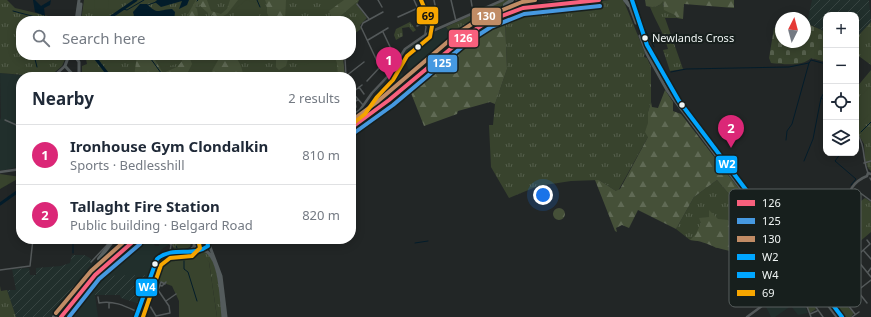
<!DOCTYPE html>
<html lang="en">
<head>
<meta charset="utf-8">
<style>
  :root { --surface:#fff; --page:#f6f6f7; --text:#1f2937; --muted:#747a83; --line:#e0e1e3; --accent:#db2777 }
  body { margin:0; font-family:"Noto Sans",sans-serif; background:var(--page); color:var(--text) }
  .controls { position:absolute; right:12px; top:12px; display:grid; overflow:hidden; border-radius:8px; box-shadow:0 2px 10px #0003 }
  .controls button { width:36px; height:36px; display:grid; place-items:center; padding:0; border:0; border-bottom:1px solid var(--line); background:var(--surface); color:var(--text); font:20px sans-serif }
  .compass { position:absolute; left:775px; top:12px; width:36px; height:36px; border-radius:50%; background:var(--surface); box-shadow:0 2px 10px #0003; rotate:6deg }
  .you { position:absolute; left:543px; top:195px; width:14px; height:14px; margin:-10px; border:3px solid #fff; border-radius:50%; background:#1a73e8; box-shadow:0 0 0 6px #1a73e833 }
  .badge { display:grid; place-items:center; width:26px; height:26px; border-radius:50%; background:var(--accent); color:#fff; font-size:13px; font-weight:700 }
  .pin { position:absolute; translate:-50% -33px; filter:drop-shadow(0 1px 2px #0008) }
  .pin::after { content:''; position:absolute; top:21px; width:14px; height:12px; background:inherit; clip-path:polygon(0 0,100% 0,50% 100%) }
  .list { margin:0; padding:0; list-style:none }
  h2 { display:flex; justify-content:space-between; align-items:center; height:52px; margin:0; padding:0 16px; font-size:17px }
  h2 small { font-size:13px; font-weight:400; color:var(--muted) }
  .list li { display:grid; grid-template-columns:26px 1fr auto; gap:12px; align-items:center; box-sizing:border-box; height:60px; padding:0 16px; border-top:1px solid var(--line) }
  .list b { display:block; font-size:15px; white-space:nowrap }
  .list p { margin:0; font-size:13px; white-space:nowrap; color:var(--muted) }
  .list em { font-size:13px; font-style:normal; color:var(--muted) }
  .icon { flex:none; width:22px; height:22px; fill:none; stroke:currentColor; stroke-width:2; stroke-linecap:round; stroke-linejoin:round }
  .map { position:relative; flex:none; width:871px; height:317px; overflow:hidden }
  .search { position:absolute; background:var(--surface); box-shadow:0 2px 10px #0003; left:16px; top:16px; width:340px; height:44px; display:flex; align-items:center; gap:10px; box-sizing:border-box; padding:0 14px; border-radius:16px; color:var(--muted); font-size:15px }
  .panel { position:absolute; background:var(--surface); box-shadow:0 2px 10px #0003; left:16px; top:72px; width:340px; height:172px; border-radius:16px }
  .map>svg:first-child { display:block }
  .built { fill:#212f2c }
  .industrial { fill:url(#industrial-furrows) }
  .grass { fill:url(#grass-tufts) }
  .forest { fill:url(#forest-firs) }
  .cemetery { fill:url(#cemetery-stones) }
  .garden { fill:#38432d }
  .water { fill:#031c2a }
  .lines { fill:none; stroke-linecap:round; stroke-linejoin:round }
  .stream { stroke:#031c2a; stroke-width:1 }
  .river { stroke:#031c2a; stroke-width:3 }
  .minor { stroke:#54595a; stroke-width:1.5 }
  .tertiary { stroke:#54595a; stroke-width:2.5 }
  .secondary { stroke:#545b5c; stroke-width:3 }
  .trunk { stroke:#596162; stroke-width:4 }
  .bus-1-casing { stroke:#171f1d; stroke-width:7 }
  .bus-2-casing { stroke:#171f1d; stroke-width:7 }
  .bus-3-casing { stroke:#171f1d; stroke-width:7 }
  .bus-4-casing { stroke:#171f1d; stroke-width:7 }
  .bus-5-casing { stroke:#171f1d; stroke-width:7 }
  .bus-6-casing { stroke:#171f1d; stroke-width:7 }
  .bus-1 { stroke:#f8607d; stroke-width:4 }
  .bus-2 { stroke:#4699e1; stroke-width:4 }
  .bus-3 { stroke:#c18c65; stroke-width:4 }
  .bus-4 { stroke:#00a6ff; stroke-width:4 }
  .bus-5 { stroke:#00a6ff; stroke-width:4 }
  .bus-6 { stroke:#f7a600; stroke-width:4 }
  .bus-dot { fill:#f0f5f4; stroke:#171f1d; stroke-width:1.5 }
  .labels { text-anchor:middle; stroke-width:4; stroke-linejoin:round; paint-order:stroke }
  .bus-label { font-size:11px; fill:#f0f5f4; stroke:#171f1d; text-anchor:start }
  .key { fill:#171f1d; stroke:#585f5e; stroke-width:1 }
  .key-label { font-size:11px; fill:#f0f5f4 }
  .line-badge { stroke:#171f1d; stroke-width:1.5 }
  .badge-label { font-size:11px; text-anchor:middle; font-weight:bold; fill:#fff }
  .pale-badge-label { font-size:11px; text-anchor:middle; font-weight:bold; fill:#111 }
</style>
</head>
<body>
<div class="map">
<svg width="871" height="317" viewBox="0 0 871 317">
  <defs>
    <pattern id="industrial-furrows" width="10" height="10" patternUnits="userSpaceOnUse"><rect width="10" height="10" fill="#212f2c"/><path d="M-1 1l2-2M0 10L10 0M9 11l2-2" fill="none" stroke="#374441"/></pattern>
    <pattern id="grass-tufts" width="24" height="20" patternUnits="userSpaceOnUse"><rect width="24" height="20" fill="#38432d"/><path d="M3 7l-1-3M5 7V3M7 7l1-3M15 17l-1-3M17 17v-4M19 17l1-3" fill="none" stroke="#555f4c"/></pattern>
    <pattern id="forest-firs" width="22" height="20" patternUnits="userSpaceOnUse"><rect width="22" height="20" fill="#455038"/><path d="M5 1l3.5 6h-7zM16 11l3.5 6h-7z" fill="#606a55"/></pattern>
    <pattern id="cemetery-stones" width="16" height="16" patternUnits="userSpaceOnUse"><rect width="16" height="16" fill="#38432d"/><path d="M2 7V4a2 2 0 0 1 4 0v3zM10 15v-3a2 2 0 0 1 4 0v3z" fill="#555f4c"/></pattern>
  </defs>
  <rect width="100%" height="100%" fill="#222626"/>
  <!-- built -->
  <path class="built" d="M 446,27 L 452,36 L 410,73 L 402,53 L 423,37 Z
    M 397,62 L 404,78 L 392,88 L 376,95 L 377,90 L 387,80 Z
    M 0,73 L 38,77 L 21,77 L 21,166 L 5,170 L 0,170 L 0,120 L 1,118 Z
    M 158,239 L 166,239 L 170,244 L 162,249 L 152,261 L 149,276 L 97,276 L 124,252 L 140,242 L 153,242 L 155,246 L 159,246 Z
    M 795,285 L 808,313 L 798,315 L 791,306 L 775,317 L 771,317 L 765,305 Z
    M 82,295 L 95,295 L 98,317 L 67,317 L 67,315 Z"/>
  <!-- industrial -->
  <path class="industrial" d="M 812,0 L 869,0 L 871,22 L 856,38 L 856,15 L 826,15 L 826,32 L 807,23 Z
    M 72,255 L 84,255 L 90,258 L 92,263 L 51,317 L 16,317 L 7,290 L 16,290 L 12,269 L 29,268 L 30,275 L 36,275 L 36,268 L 61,266 L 70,263 Z
    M 97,276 L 143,275 L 149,276 L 140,304 L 121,298 L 120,295 L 82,295 Z"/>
  <!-- grass -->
  <path class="grass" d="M 0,0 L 7,0 L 15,8 L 69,21 L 21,21 L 21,55 L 67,55 L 62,66 L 49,77 L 0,73 Z
    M 84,0 L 359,0 L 357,5 L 367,18 L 360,25 L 361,29 L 351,36 L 351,21 L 81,21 Z
    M 504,0 L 511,0 L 510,2 L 483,15 L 452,36 L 446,27 Z
    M 609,0 L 623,0 L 625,4 L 645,53 L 644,57 L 647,58 L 651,67 L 651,102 L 648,112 L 648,137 L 618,191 L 616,191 L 599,180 L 571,181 L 538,186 L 509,198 L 491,167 L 489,125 L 493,125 L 495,104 L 507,69 L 505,17 L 545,7 Z
    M 663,0 L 663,6 L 675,15 L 677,18 L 665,18 L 683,69 L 670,71 L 663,50 L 668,49 C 664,33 656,22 650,7 L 658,6 Z
    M 410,22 L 416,30 L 413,32 L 409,27 L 402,28 L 403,36 L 396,40 L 394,35 L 396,29 Z
    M 871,22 L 871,65 L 856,54 L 856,38 Z
    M 76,55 L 342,55 L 345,77 L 82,77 L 82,66 L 87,64 L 86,59 L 81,58 Z
    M 871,70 L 871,171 L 868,168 L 865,160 L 864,144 L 856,130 L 856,88 Z
    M 717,180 L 760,230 L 738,253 L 725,248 L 716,248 L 707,242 L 690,240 L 676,229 L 694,197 Z
    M 865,198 L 871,202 L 871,232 L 851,249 L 835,230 L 846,208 L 853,207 Z
    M 178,239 L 188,239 L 191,243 L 190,247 L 183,250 L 174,249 L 172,245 Z
    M 202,251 C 220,254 220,302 222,317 L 217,317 L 209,262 L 186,253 Z
    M 806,277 L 810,283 L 804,290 L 816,309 L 810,313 L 800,283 Z
    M 0,286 L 1,291 L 7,290 L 16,317 L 0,317 Z
    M 832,286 L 835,290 L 833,293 L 854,313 L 851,317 L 845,317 L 826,291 Z"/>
  <!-- forest -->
  <path class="forest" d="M 196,0 L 207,0 L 211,11 L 221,14 L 227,9 L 230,0 L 238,0 L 227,14 L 219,18 L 209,14 L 197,3 L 195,7 L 197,9 L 198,15 L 194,21 L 184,21 Z
    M 265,0 L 286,0 L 285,21 L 271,21 L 267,13 L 267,5 Z
    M 344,0 L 359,0 L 337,19 L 338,21 L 333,21 L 329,11 Z
    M 645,0 L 734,0 L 734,8 L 684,4 L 683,19 L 677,18 L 675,15 L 664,10 L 663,1 C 659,7 654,8 646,6 Z
    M 505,18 L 507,69 L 495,104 L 490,102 L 458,111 L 457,114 L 424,126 L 409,88 C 439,62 467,32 505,18 Z
    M 137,55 L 152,55 L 163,73 L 177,67 L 182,61 L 181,55 L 189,56 L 192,64 L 187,74 L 182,77 L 134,77 Z
    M 221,55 L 235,55 L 241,66 L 244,77 L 210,77 L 212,71 Z
    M 274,55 L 289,55 L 286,66 L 279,70 L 276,67 L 276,58 Z
    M 334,55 L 342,55 L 343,57 L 345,77 L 338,77 L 337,63 Z
    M 665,90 L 673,102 L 673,111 L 681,114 L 770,229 L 772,233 L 766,238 L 765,241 L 761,240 L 760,245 L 752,238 L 760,230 L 717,180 L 694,197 L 676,229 L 638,210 L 629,228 L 622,225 L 616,228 L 617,232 L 615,231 L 595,180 L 599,180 L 616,191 L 620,189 L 648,137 L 645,132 L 648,123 L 648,112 L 651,102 L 652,107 L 658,108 Z
    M553 214a6 6 0 1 1 12 0a6 6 0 1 1-12 0Z
    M 709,210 L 718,219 L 728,220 L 746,244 L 738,253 C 731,251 720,249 715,247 C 704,243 702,241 690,240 L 696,234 L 701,223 L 699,218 L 709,217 Z"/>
  <!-- cemetery -->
  <path class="cemetery" d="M 808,24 L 826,32 L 826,62 L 811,58 C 802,67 783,64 771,63 L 769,58 L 774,28 L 781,29 L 781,42 L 805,42 L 805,32 L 807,32 Z"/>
  <!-- garden -->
  <path class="garden" d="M 94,0 L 108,0 L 109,8 L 95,9 Z
    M 246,0 L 257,3 L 260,10 L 259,17 L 252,21 L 238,21 L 234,16 L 235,9 Z
    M 154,55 L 180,55 L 181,59 L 176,64 L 162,68 Z
    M 192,55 L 218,55 L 218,57 L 212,69 L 205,74 L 195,72 L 192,68 Z
    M 320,55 L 333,56 L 336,65 L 334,77 L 294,77 L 294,70 L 298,65 L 307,64 Z
    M 870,87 L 871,113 L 858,125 L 856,122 L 856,100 Z
    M 0,174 L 21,177 L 0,189 Z
    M 867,206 L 871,210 L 871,221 L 860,231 L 851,222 Z
    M 178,252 L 194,256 L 204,255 L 209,262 L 217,317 L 179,317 L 179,301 L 172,286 L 153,279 C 158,261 158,255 178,252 Z"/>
  <!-- water -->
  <path class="water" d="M 33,0 L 35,0 L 41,6 L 51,0 L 50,5 L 44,8 L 45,16 L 35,12 Z
    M 157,0 L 189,0 L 187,5 L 179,9 L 182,1 L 161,7 L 155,2 Z
    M 140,4 L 147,4 C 158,15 157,10 172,9 L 175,12 L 174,21 L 135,21 L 133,12 Z"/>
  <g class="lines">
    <!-- stream -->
    <path class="stream" d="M 257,0 L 260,7
      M 197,1 L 198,0
      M 148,5 L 156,2
      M 123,9 L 127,10 L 144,0
      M 13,11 L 43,19 L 50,17 L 59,21
      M 640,20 L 654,47
      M 66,21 L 73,19
      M 148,55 L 164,77
      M 36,57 L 38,55
      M 35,59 L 37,67
      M 671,72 L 686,69 L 789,67 L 809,63 L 811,60 L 826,64
      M 826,89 L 821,98 L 826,101
      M 861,132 L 871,122
      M 856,136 L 856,137
      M 786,140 L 787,131 L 792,124 L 809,63
      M 841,153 L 835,161 L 856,179 L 851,185
      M 804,161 L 813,139 L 821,98
      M 73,239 L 73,253
      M 415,243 L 428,241
      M 176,246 L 177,248
      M 184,261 L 184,269 L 188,272 L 197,301
      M 67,317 L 69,312"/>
    <!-- river -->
    <path class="river" d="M 105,21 L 136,0
      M 93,55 L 110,77
      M 0,204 L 21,189"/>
    <!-- minor -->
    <path class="minor" d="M 378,0 L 382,7
      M 414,0 L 426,27 L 425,34
      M 434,0 L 436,10
      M 451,0 L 456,21
      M 471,0 L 472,6
      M 357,4 L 369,19
      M 637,11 L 640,24 L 653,51
      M 383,12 L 363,23 L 361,27 L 377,61 L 391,71
      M 398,17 L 418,8
      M 417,26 L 424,23
      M 383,32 L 393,53
      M 368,40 L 388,28
      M 351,43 L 354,49 L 351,52
      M 647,54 L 654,52 L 665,77
      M 346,76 L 364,62
      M 346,77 L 345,58 L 348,55
      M 367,81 L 381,66
      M 359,87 L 364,94
      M 351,91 L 363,105
      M 353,92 L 362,85
      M 351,112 L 356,107 L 355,102 L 358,99
      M 5,120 L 21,127
      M 856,132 C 866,145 862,159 868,173
      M 864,163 L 871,161
      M 870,178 L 871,180
      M 855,189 L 871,201
      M 849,198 L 856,190
      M 832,229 L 871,277
      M 167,239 L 171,245
      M 826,249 L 838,264
      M 786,250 L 811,317
      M 170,251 L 171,245 L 176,239
      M 188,251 L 194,246
      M 864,251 L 871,259
      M 829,252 L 837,245
      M 859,254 L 870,244 L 867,240
      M 91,262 L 107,245 L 108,242 L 107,239
      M 813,265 L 816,262 L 832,283 L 835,281
      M 858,269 L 848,279 L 867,303
      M 0,270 L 30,266 L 33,239
      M 868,272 L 871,268
      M 826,275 L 852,253
      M 160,285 L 162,286 L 166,282
      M 857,291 L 871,280
      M 805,292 L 823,317
      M 98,297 L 99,303 C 113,300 125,306 138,312
      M 840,298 L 854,287
      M 143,301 L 150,306 L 156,316 L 170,313 L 169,306 L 158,290 L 161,282 L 165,284
      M 166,301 L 176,294
      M 109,303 L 109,308
      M 146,303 L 149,296 L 147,295
      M 847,304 L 855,314
      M 810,314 L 817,311
      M 136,317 L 142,303 L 157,259 L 170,251 L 191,252 L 199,250
      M 852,317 L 859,312"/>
    <!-- tertiary -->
    <path class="tertiary" d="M 53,77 L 65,66
      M 351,117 L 360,110 L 372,93 L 388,76 L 405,49 L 428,33 L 503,0
      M 0,172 L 21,169
      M 867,176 L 868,173 L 871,174
      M 797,259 C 811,247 828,236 838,221 C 849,205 844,185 867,176
      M 747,317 L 808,272"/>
    <!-- secondary -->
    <path class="secondary" d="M 632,0 C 640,43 663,78 688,114 L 842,317
      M 517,1 L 521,0
      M 629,4 L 636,23
      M 76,21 L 79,0
      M 79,21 L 81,4
      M 640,36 L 647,54 L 667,90 L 837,317
      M 69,55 L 65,66 L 75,77
      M 74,55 L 79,62 L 79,77
      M 195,239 L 194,246 L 199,250 L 204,250 L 208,244
      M 207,239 L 221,276 L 226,317
      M 204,250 C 221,257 221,300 223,317"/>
    <!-- trunk -->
    <path class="trunk" d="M 625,0 L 629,5
      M 566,3 L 599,0
      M 505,5 L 512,0
      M 351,122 C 412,82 456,17 530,0
      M 351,128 L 381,107 L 462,38 L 481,25 L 524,8 L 569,0
      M 99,259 L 114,239
      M 54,317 C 76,288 98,262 126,239
      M 61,317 L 95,275 L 136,239"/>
    <!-- bus-1 casing -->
    <g class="bus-1-casing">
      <path id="bus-1" d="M 351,128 L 389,100 L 466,36 L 488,21 L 523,8 L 599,0
        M 61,317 L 95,275 L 136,239"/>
    </g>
    <!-- bus-2 casing -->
    <g class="bus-2-casing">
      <path id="bus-2" d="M 354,133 L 393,105 L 469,41 L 491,27 L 524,14 L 600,6
        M 69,317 L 99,279 L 140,244"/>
    </g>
    <!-- bus-3 casing -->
    <g class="bus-3-casing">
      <path id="bus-3" d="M 351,121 L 377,102 L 458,33 L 478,20 L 522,2 L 535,0
        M 56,313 L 91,271 L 127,239"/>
    </g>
    <!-- bus-4 casing -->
    <g class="bus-4-casing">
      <path id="bus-4" d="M 632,0 L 647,45 L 679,101 L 842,317"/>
    </g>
    <!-- bus-5 casing -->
    <g class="bus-5-casing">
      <path id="bus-5" d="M 136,317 L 157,259 C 174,245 192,258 208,246 L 207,239"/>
    </g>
    <!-- bus-6 casing -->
    <g class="bus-6-casing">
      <path id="bus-6" d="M 355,122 L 365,114 L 377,97 L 393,80 L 407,56 L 430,37 L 432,26 L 421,0
        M 143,317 L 161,265 L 170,258 L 192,256 L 200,248 L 198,239"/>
    </g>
    <!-- bus-1 -->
    <use href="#bus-1" class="bus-1"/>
    <!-- bus-2 -->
    <use href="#bus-2" class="bus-2"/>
    <!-- bus-3 -->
    <use href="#bus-3" class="bus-3"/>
    <!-- bus-4 -->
    <use href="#bus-4" class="bus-4"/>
    <!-- bus-5 -->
    <use href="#bus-5" class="bus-5"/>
    <!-- bus-6 -->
    <use href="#bus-6" class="bus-6"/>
  </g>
  <!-- markers -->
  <g class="bus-dot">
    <circle cx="645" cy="38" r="3.5"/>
    <circle cx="418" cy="47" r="3.5"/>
    <circle cx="682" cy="105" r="3.5"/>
    <circle cx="155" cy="264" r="3.5"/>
  </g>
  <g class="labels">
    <!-- bus labels -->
    <g class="bus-label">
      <text x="652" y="42">Newlands Cross</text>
    </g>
  </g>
  <!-- legend -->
  <rect x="729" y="189" width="132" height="118" rx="6" class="key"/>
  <rect x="737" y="200" width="18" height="6" fill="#f8607d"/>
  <rect x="737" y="218" width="18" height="6" fill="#4699e1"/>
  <rect x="737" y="236" width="18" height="6" fill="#c18c65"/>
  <rect x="737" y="254" width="18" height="6" fill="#00a6ff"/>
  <rect x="737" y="272" width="18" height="6" fill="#00a6ff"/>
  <rect x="737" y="290" width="18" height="6" fill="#f7a600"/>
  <g class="key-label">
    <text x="762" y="207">126</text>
    <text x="762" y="225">125</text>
    <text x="762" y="243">130</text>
    <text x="762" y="261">W2</text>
    <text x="762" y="279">W4</text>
    <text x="762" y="297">69</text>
  </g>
  <g class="line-badge">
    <rect x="416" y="6" width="23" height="19" rx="4" fill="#f7a600"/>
    <rect x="471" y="7" width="31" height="19" rx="4" fill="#c18c65"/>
    <rect x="448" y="29" width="31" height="19" rx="4" fill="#f8607d"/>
    <rect x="427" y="54" width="31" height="19" rx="4" fill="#4699e1"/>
    <rect x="715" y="155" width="23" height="19" rx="4" fill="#00a6ff"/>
    <rect x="135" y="278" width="23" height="19" rx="4" fill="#00a6ff"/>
  </g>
  <g class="badge-label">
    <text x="486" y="20">130</text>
    <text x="463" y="42">126</text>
    <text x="442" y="67">125</text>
    <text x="727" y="168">W2</text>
    <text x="147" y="291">W4</text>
  </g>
  <g class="pale-badge-label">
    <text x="428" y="20">69</text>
  </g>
</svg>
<div class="controls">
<button>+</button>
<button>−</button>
<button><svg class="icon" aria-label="locate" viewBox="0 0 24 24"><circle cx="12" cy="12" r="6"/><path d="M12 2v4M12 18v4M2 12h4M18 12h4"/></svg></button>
<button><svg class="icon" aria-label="layers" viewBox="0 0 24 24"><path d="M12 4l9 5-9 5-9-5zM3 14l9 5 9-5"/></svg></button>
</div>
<svg class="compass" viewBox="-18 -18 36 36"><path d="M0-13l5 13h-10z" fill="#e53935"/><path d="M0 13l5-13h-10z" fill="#747a83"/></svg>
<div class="you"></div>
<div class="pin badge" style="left:389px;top:80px">1</div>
<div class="pin badge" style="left:731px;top:148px">2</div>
<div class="search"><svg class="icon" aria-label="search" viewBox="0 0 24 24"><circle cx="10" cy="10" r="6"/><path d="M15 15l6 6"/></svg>Search here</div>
<section class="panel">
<h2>Nearby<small>2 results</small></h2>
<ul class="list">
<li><span class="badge">1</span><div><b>Ironhouse Gym Clondalkin</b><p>Sports · Bedlesshill</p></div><em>810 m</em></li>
<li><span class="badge">2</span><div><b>Tallaght Fire Station</b><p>Public building · Belgard Road</p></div><em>820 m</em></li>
</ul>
</section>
</div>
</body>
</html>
